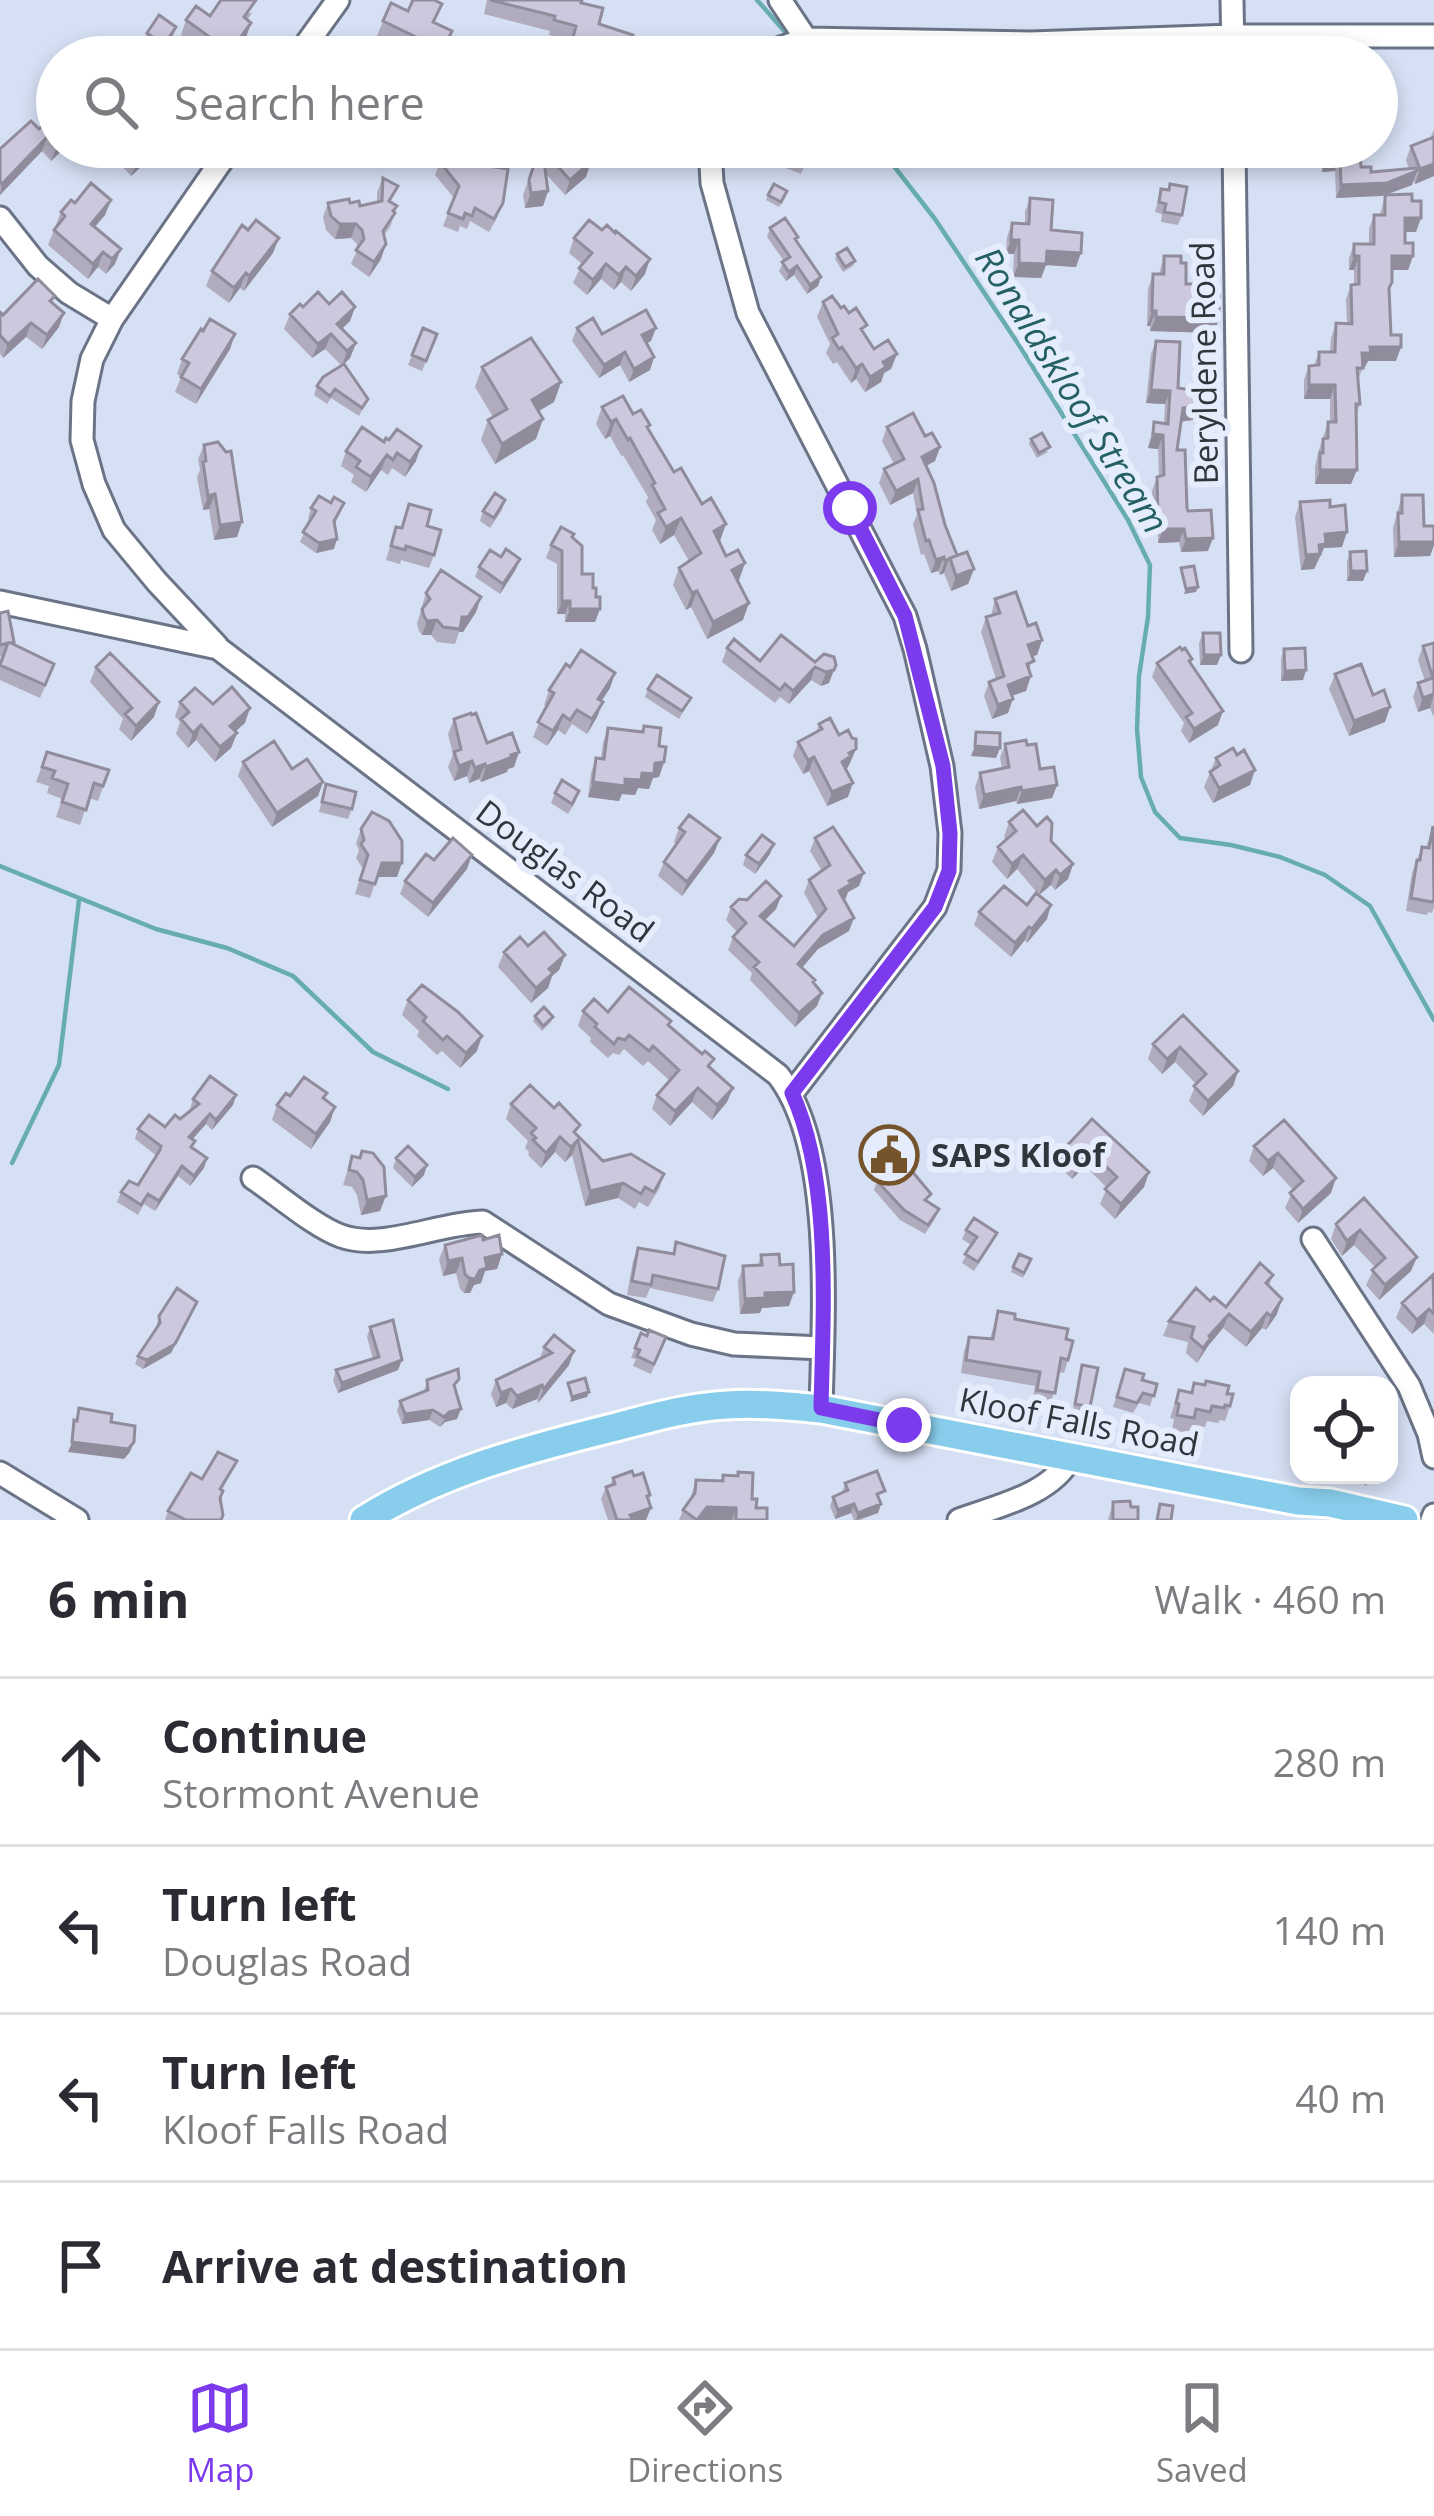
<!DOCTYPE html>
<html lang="en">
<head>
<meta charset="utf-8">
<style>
  :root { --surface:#fff; --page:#f7f7f7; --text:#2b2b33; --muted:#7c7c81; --line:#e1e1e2; --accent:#7c3aed }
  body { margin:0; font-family:"Open Sans",sans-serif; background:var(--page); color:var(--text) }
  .controls { position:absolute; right:36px; bottom:36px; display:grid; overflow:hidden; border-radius:24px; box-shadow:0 6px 18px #0003 }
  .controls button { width:108px; height:108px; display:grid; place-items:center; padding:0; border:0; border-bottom:3px solid var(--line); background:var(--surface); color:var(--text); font:60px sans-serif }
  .stop { position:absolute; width:36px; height:36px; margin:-27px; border:9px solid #7c3aed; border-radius:50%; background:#fff }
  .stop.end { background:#7c3aed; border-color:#fff; box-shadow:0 3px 12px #0008 }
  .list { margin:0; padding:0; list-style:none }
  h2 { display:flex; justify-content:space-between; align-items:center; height:156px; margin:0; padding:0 48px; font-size:51px }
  h2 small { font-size:39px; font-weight:400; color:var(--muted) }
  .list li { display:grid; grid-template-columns:78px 1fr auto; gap:36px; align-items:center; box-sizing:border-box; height:168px; padding:0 48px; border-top:3px solid var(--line) }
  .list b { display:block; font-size:45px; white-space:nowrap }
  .list p { margin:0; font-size:39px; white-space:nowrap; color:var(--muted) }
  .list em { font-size:39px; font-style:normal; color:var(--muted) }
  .icon { flex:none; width:66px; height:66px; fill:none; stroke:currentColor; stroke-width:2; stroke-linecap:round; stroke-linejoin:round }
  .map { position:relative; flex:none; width:1434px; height:1520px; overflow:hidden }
  .search { position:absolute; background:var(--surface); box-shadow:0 6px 18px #0003; left:36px; right:36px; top:36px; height:132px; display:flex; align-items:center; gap:30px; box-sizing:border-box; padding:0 42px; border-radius:66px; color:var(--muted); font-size:45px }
  .sheet { height:828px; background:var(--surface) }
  nav { display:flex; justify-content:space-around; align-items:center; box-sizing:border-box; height:168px; border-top:3px solid var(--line); background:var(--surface); font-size:33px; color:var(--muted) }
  nav a { display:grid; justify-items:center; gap:6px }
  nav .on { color:var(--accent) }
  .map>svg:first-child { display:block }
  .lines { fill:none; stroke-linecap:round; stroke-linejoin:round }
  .stream { stroke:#67adaf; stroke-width:4.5 }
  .minor-casing { stroke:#6b7486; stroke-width:27 }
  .major-casing { stroke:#fff; stroke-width:33 }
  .minor { stroke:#fff; stroke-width:21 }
  .major { stroke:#88cdeb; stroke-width:27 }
  .wall { fill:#b0acbe }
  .shaded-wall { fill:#908c9b }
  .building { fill:#cdc8dd; stroke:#908c9b; stroke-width:3 }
  .route { stroke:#7c3aed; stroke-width:15 }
  .labels { text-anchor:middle; stroke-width:12; stroke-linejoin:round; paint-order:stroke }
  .street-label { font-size:33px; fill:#31353c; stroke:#e5edfd }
  .poi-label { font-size:33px; font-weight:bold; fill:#31353c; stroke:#e5edfd; text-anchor:start }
  .water-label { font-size:36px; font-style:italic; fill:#256062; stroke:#e5edfd }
</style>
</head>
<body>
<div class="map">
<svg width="1434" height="1520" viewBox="0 0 1434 1520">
  <rect width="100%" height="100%" fill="#d6e0f4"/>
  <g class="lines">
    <!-- stream -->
    <path class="stream" d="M 757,0 L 786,33
      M 879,147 L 935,219 L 1019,345 L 1128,520 L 1150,565 L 1148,617 L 1139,676 L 1137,729 L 1141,777 L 1155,812 L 1180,838 L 1231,845 L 1280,857 L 1325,875 L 1370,906 L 1434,1020
      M 0,866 L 156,929 L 227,948 L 293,976 L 373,1052 L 448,1089
      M 12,1163 L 59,1065 L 79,900"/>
    <!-- minor casing -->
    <g class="minor-casing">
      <path id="minor" d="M 780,0 L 806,39
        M 1232,0 L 1233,57
        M 297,57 L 338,0
        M 767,57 L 778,49 L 806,39 L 1031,43 L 1232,36 L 1434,36
        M 710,147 L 712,183 L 748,313 L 905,616 L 915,649 L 942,766 L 950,833 L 949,870 L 935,907 L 792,1093
        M 1234,147 L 1241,651
        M 0,218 L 38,266 L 69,293 L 112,319
        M 0,602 L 218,648 L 778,1075 C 835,1149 823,1317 821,1409
        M 217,646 L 157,582 L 114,530 L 94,484 L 82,440 L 83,401 L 92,359 L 112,319 L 231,147
        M 253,1178 C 277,1194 315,1227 341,1236 C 382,1251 438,1223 483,1222 L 609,1304 L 691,1334 L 734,1344 L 822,1348
        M 1313,1239 L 1409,1386 L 1429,1434 L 1434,1457
        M 0,1473 L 77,1520
        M 959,1520 C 997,1506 1051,1495 1071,1457
        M 1432,1520 L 1434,1515"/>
    </g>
    <!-- major casing -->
    <g class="major-casing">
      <path id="major" d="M 364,1520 C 438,1473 524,1450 608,1429 C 647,1419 687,1407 727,1405 C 759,1403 789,1406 821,1409 L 1298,1501 L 1330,1503 L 1404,1520"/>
    </g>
    <!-- minor -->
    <use href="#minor" class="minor"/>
    <!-- major -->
    <use href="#major" class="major"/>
  </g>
  <!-- wall -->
  <path class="wall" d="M 487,0 L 582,0 L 581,3 L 627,57 L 574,57 L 567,55 L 571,40 L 549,35 L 550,31 L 484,14 Z
    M 252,13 L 247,20 L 251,23 L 246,37 L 235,52 L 242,57 L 212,57 L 181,35 L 186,20 L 210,16 Z
    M 383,21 L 434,23 L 452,31 L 441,57 L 422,57 L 377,36 Z
    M 176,27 L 173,37 L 160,55 L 143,43 L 147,33 Z
    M 31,121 L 57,147 L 65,148 L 51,161 L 42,151 L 0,195 L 0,149 Z
    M 1434,130 L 1434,176 L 1415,184 L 1413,180 L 1412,185 L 1386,195 L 1416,232 L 1405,232 L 1405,243 L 1413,256 L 1408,270 L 1392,270 L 1389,290 L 1391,335 L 1396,361 L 1368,361 L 1365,367 L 1363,367 L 1358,380 L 1360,404 L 1356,415 L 1351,484 L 1315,484 L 1315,467 L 1318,453 L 1328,422 L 1330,422 L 1330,399 L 1304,399 L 1304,380 L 1309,366 L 1314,365 L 1319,352 L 1330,352 L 1331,338 L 1336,323 L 1347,324 L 1346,299 L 1351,285 L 1354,284 L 1354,270 L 1349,270 L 1349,258 L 1354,244 L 1369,244 L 1369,229 L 1374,215 L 1380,215 L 1385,195 L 1336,198 L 1335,171 L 1322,172 L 1321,159 L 1325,147 L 1360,147 L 1361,167 L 1371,172 L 1409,169 L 1406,160 L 1411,146 L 1430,138 Z
    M 110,147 L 146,147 L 143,165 L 131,176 L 108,151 Z
    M 540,147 L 543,151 L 586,177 L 565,195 L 546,174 L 548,191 L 543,206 L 525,208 L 523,195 Z
    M 750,147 L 812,147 L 801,174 L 747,153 Z
    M 440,162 L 475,164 L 498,216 L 489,232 L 470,221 L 467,229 L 460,226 L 458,232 L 443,226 L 454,198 L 435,175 Z
    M 383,178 L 391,202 L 397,206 L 390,227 L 384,235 L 381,259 L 369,277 L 351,264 L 358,248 L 357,244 L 351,238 L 335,239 L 326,230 L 323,217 L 328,203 L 350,203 L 360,206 L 377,202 L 377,192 Z
    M 1170,184 L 1182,215 L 1178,225 L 1161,222 L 1162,214 L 1155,212 L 1161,189 L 1168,190 Z
    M 768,195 L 786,196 L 779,207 L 766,200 Z
    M 1030,198 L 1051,230 L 1076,267 L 1046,265 L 1041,278 L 1013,277 L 1014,254 L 1006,254 L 1007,237 L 1012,223 L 1025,224 L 1025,212 Z
    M 111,200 L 105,215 L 95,227 L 115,264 L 106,274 L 98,267 L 88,279 L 48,245 L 61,212 L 75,203 Z
    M 770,228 L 798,237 L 796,241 L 818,286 L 807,294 L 794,275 L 786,281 L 779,271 L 784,261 L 767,237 Z
    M 574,238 L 645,274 L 631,291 L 621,282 L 614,290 L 601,279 L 587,295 L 573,283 L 582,264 L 569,253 Z
    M 273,253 L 244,291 L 240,288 L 229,303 L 206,286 L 212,271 Z
    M 837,254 L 855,261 L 853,266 L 843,272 L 835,259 Z
    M 1164,256 L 1181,263 L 1186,284 L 1197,290 L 1219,318 L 1214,333 L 1150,331 L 1150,326 L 1147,326 L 1148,289 L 1153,274 L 1159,274 Z
    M 823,302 L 841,308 L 864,333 L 874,349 L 891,369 L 884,373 L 881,382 L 865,392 L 856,379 L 851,383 L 837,362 L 833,364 L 826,353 L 830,344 L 817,317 Z
    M 52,303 L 59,327 L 42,349 L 26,337 L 3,358 L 0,354 L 0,312 L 3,315 Z
    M 329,304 L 355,307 L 350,321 L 342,329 L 356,343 L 350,358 L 344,364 L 368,399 L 359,416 L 331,398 L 327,404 L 314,395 L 317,386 L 341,365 L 325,349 L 312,358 L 284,329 L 290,314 L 303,307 Z
    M 423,328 L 437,334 L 422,371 L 408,365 Z
    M 577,328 L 602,334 L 651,341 L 647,343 L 654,357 L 650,370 L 629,382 L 620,365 L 599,378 L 572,341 Z
    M 235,334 L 230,349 L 196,404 L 175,392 L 181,377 L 177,374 L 182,359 Z
    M 1156,341 L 1178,388 L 1197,406 L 1193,420 L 1181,421 L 1177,450 L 1187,508 L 1208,551 L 1181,552 L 1179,542 L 1158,543 L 1158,533 L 1153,533 L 1152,491 L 1157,477 L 1159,477 L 1158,449 L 1148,448 L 1154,422 L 1164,424 L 1165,404 L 1146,403 L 1151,354 Z
    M 482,367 L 561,382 L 554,402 L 538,411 L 536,439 L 495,464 L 481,440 L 488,420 L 493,417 L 475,387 Z
    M 602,407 L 633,414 L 648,429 L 674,472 L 720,541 L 726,556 L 745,563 L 738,581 L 743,620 L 707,639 L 691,607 L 686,610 L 673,585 L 679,568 L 689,561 L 674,535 L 660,544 L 652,530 L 656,520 L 646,502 L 648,497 L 623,455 L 622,457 L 610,436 L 605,439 L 596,424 Z
    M 887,427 L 925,436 L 940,447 L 935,461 L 926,466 L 957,556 L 974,569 L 968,584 L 951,591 L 944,573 L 940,575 L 938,571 L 931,573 L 924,554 L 921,555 L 913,524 L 917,515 L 913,493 L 890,505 L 879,483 L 884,469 L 894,464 L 882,441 Z
    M 1031,439 L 1048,452 L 1037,458 L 1029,444 Z
    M 384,442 L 416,461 L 405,477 L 392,468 L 388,475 L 381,470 L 366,492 L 351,482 L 354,475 L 341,466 L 346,451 Z
    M 204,445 L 237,537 L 214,540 L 209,509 L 203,510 L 197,477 L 200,470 L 198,459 Z
    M 1402,495 L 1424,526 L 1434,526 L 1434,545 L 1430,556 L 1394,557 L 1393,528 Z
    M 505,500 L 502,510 L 490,528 L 480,521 L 483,511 Z
    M 1300,502 L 1330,507 L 1342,547 L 1324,548 L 1314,569 L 1301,570 L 1295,517 Z
    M 331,503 L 344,503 L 335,524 L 334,549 L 316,553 L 300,542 L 310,520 L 308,518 L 311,508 Z
    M 409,504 L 427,526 L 434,555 L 429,568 L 401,560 L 400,564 L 386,560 L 396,527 L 401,528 Z
    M 572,537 L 582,574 L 593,588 L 600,609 L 595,622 L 565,622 L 565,614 L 557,614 L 557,564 L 546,558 L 551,545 Z
    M 1350,552 L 1363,581 L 1347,581 L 1347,562 Z
    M 501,557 L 516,569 L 500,594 L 475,577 L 479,567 Z
    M 426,593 L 481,597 L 476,612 L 463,632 L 459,632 L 455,644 L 437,642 L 431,635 L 422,635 L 419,631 L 417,624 Z
    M 995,599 L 1028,626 L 1042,640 L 1037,655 L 1032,656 L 1026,691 L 1012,696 L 1008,713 L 992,719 L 984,696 L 989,682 L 996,679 L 981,632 L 986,617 L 991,616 Z
    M 0,613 L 13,644 L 49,677 L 40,698 L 0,680 L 0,661 L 2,656 L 0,657 Z
    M 1203,633 L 1217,665 L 1200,665 L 1199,643 Z
    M 1434,643 L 1434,715 L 1433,716 L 1430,708 L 1418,712 L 1413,697 L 1418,683 L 1425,681 L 1418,660 L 1423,646 Z
    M 727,648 L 760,661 L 815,662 L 824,654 L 829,683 L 821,686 L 811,680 L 789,704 L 780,697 L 775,703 L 722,662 Z
    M 1284,649 L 1306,670 L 1303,680 L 1281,681 L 1281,659 Z
    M 1192,659 L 1191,663 L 1218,725 L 1189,743 L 1181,731 L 1184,723 L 1152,677 L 1157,663 Z
    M 96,667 L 154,717 L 131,741 L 119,729 L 123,719 L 90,682 Z
    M 1335,674 L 1373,695 L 1390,707 L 1385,722 L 1349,736 L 1329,689 Z
    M 610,688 L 601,701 L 597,717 L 587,734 L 572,724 L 565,735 L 558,730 L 547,746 L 533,737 L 546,706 L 544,705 L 549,690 Z
    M 648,689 L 691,698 L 679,719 L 645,697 Z
    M 180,702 L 213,704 L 245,723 L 235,731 L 237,733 L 231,748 L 215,762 L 196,740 L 188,748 L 176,734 L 180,722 L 175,716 Z
    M 454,719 L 487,743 L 519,752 L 514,767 L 508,769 L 507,772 L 481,782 L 479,779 L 469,783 L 467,776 L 454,781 L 448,767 L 453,754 L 448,734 Z
    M 819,724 L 839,735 L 850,763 L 846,770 L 848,797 L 827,806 L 809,771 L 803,774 L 793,756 L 798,742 L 816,733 Z
    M 644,726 L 659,746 L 664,762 L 659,777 L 653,778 L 649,789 L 638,788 L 635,795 L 622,794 L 619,801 L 588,797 L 591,773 L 596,758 L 601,758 L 603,743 L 608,728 L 642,731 Z
    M 1005,744 L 1027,745 L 1040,769 L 1057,785 L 1052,798 L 1017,804 L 1016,801 L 979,809 L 975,787 L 980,773 L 1002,768 L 1000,758 Z
    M 47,752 L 109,770 L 98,801 L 89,798 L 80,825 L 56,817 L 62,799 L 47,793 L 49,786 L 36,782 Z
    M 1237,755 L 1250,785 L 1213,803 L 1204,787 L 1216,758 Z
    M 243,762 L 292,769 L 323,782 L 318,796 L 272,827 L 238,776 Z
    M 326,784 L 352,809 L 348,819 L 319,812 Z
    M 555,793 L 576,801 L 568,814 L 551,803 Z
    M 1009,822 L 1037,826 L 1073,864 L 1068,879 L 1055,890 L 1051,885 L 1039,895 L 1017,869 L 1007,879 L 992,862 L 998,847 L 1006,840 L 1004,837 Z
    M 1433,826 L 1434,907 L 1432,913 L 1428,912 L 1427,915 L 1406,911 L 1412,873 L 1422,847 L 1426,848 Z
    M 679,828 L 720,838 L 714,853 L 682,896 L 658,876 L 664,862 L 676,844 L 674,842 Z
    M 361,829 L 397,877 L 377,877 L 370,898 L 355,894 L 363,869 L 356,858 L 359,851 L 356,843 Z
    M 815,838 L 859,886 L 848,892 L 843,899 L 849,931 L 818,949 L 802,968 L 822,993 L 817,1006 L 795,1027 L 750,980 L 752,973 L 728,950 L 733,937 L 737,932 L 726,920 L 731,907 L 747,900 L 781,896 L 776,909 L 765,920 L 794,946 L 818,918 L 804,893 L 809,880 L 822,871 L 810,851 Z
    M 770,854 L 755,874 L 743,865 L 746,855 Z
    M 434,860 L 467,869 L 428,917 L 400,894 L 405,881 Z
    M 1027,905 L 1047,919 L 1027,943 L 1025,940 L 1011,957 L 974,925 L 979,912 Z
    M 528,946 L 565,955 L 559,970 L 552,976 L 548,988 L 531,1003 L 498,967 L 504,952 Z
    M 408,1000 L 477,1051 L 460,1068 L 442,1051 L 437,1055 L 417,1036 L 419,1031 L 402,1015 Z
    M 583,1011 L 608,1012 L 669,1026 L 733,1088 L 727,1102 L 712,1120 L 692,1102 L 670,1126 L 652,1109 L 657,1095 L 670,1081 L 648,1061 L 643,1066 L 624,1049 L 619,1055 L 613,1053 L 608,1058 L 590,1042 L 591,1038 L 578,1026 Z
    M 1183,1015 L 1238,1071 L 1233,1086 L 1203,1116 L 1189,1101 L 1196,1084 L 1175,1062 L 1162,1074 L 1148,1059 L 1153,1044 Z
    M 535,1016 L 553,1017 L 551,1022 L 542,1031 L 533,1021 Z
    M 327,1093 L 324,1099 L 335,1107 L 330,1122 L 311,1149 L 272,1120 L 277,1105 L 290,1096 Z
    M 236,1095 L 233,1105 L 212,1130 L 206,1124 L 192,1140 L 195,1141 L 192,1148 L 204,1168 L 190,1186 L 178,1176 L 155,1211 L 144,1204 L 138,1215 L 117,1202 L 121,1192 L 138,1185 L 157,1156 L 135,1139 L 138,1129 L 165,1127 L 180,1119 L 191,1110 L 190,1109 L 193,1099 Z
    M 511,1104 L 577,1135 L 603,1161 L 664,1174 L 659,1189 L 648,1207 L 639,1202 L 635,1209 L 618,1198 L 585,1206 L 572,1155 L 565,1162 L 555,1152 L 541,1168 L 528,1155 L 529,1152 L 525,1148 L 528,1141 L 506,1119 Z
    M 1092,1119 L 1149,1172 L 1144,1187 L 1115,1219 L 1100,1204 L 1107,1188 L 1085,1166 L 1072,1179 L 1057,1165 L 1063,1150 Z
    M 1284,1120 L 1331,1193 L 1298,1223 L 1285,1208 L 1293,1190 L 1273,1168 L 1263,1176 L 1249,1161 L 1254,1146 Z
    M 865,1145 L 899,1161 L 928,1202 L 939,1209 L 935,1219 L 925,1234 L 900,1220 L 874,1190 L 877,1181 L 887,1171 L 861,1155 Z
    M 362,1151 L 380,1211 L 361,1215 L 357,1195 L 352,1187 L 343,1185 L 352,1156 L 359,1158 Z
    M 396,1158 L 424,1175 L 412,1187 L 393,1168 Z
    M 1364,1198 L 1411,1271 L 1379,1300 L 1366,1285 L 1375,1267 L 1354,1245 L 1342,1256 L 1331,1239 L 1336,1224 Z
    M 966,1230 L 997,1233 L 993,1242 L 974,1271 L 962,1263 L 971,1245 L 962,1239 Z
    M 483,1240 L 502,1254 L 497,1269 L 485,1271 L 481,1283 L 474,1285 L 470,1293 L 464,1293 L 460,1289 L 456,1273 L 443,1276 L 439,1259 L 445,1245 Z
    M 676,1242 L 718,1289 L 713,1302 L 650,1288 L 646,1298 L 627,1295 L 633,1261 L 638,1248 L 672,1254 Z
    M 1019,1254 L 1031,1259 L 1023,1278 L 1011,1272 Z
    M 761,1255 L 780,1265 L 789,1306 L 762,1308 L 760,1313 L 740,1314 L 738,1281 L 743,1266 L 758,1265 Z
    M 1273,1275 L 1269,1286 L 1277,1314 L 1266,1330 L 1262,1328 L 1246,1347 L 1223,1328 L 1208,1346 L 1197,1363 L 1186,1353 L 1188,1342 L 1163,1336 L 1169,1321 L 1210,1301 L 1226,1307 Z
    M 1434,1276 L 1434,1334 L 1424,1324 L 1412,1334 L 1396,1318 L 1402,1303 Z
    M 197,1302 L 171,1353 L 143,1369 L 135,1364 L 138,1356 L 156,1328 L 159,1316 Z
    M 998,1311 L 1066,1339 L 1068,1360 L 1064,1373 L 1059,1372 L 1050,1407 L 1032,1403 L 1035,1386 L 961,1373 L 964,1351 L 969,1337 L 990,1339 Z
    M 370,1327 L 398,1370 L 338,1393 L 333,1380 L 336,1370 L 373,1359 L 367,1337 Z
    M 641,1333 L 647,1336 L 666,1337 L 651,1374 L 633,1366 L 636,1359 L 631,1358 Z
    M 544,1347 L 569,1365 L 538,1403 L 537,1399 L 512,1409 L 506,1403 L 496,1407 L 491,1394 L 496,1380 L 540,1358 Z
    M 1125,1369 L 1142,1380 L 1157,1384 L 1150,1406 L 1139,1403 L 1133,1413 L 1113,1407 Z
    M 1080,1370 L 1090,1407 L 1088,1412 L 1073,1409 Z
    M 427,1380 L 455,1389 L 457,1419 L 445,1422 L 440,1427 L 429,1420 L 402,1424 L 397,1411 L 400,1401 L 424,1392 Z
    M 1194,1383 L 1227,1394 L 1230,1406 L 1225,1421 L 1220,1420 L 1218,1423 L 1207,1421 L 1205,1427 L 1192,1425 L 1189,1433 L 1172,1430 L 1174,1419 L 1170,1418 L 1179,1390 L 1190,1393 Z
    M 237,1461 L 222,1490 L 221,1520 L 165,1520 L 168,1511 L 202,1479 Z
    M 738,1472 L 756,1508 L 767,1520 L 679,1520 L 683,1510 L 690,1500 L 696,1480 L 721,1481 L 723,1475 L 736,1476 Z
    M 1352,1475 L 1374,1475 L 1366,1486 Z
    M 634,1476 L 650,1495 L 646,1520 L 608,1520 L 601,1499 L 606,1487 L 610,1486 L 613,1478 Z
    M 845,1483 L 882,1501 L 878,1513 L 860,1520 L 854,1520 L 851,1513 L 835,1519 L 830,1506 L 833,1497 L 842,1493 Z
    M 1113,1502 L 1138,1520 L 1108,1520 Z"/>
  <!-- shaded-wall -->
  <path class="shaded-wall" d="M 251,23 L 246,37 L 232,57 L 232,49 Z
    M 47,137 L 42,151 L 0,195 L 2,184 Z
    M 57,147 L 65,147 L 51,161 Z
    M 935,147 L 972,147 L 971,149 L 935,149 Z
    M 148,150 L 143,165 L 131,176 L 137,161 Z
    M 1340,157 L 1335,171 L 1322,172 L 1327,158 Z
    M 591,162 L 586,177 L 565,195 L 570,180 Z
    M 1434,164 L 1434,176 L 1415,184 L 1420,169 Z
    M 1417,171 L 1412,185 L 1382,196 L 1336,198 L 1341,185 Z
    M 548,191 L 543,206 L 525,208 L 531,193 Z
    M 111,200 L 105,215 L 85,238 L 91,224 Z
    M 1405,218 L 1421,218 L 1416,232 L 1400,232 Z
    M 340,224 L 356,224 L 351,238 L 335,239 Z
    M 279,238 L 273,253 L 244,291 L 249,276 Z
    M 1011,240 L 1019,240 L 1014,254 L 1006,254 Z
    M 386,244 L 381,259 L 369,277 L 374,262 Z
    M 121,249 L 115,264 L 106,274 L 112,259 Z
    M 1047,251 L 1081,253 L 1076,267 L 1046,265 L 1041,278 L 1013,277 L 1019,263 Z
    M 103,252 L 98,267 L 88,279 L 93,264 Z
    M 1354,256 L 1359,256 L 1354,270 L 1349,270 Z
    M 1392,256 L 1413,256 L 1408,270 L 1387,270 Z
    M 650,259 L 645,274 L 631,291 L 636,276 Z
    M 606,264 L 601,279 L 587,295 L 593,280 Z
    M 797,266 L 794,275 L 786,281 L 789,272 Z
    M 626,267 L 621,282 L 614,290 L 619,275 Z
    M 246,273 L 240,288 L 229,303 L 234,288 Z
    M 821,277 L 818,286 L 807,294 L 810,285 Z
    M 355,307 L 350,321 L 332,338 L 337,324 Z
    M 1152,311 L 1156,311 L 1150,326 L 1147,326 Z
    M 64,313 L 59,327 L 42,349 L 47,335 Z
    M 1156,317 L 1219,318 L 1214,333 L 1150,331 Z
    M 31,323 L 26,337 L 3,358 L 8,344 Z
    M 656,328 L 651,341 L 637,348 L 642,335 Z
    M 235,334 L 230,349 L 196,404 L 201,389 Z
    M 331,334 L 325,349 L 312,358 L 318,344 Z
    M 356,343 L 350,358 L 342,366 L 347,351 Z
    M 1370,347 L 1401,347 L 1396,361 L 1368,361 L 1365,367 L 1357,367 L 1362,353 Z
    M 625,352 L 620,365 L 599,378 L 604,365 Z
    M 897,354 L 891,369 L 884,373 L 881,382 L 865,392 L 870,377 L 883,362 Z
    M 654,357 L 650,370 L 629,382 L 634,369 Z
    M 862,364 L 856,379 L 851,383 L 856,368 Z
    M 561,382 L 554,402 L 524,420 L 532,400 Z
    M 1309,385 L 1335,385 L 1330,399 L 1304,399 Z
    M 1151,390 L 1170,391 L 1165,404 L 1146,403 Z
    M 1197,406 L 1193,420 L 1178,422 L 1183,408 Z
    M 543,419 L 536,439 L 495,464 L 502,444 Z
    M 616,419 L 610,436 L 605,439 L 611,422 Z
    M 1153,434 L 1163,435 L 1158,449 L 1148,448 Z
    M 421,446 L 416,461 L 405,477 L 410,462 Z
    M 940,447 L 935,461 L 917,471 L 922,457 Z
    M 387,455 L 381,470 L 366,492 L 371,477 Z
    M 1320,470 L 1357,470 L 1351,484 L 1315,484 Z
    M 918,479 L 913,493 L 890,505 L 896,491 Z
    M 215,494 L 209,509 L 203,510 L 208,496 Z
    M 681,518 L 674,535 L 660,544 L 666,527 Z
    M 1158,519 L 1163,519 L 1158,533 L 1153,533 Z
    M 242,522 L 237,537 L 214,540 L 220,525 Z
    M 726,524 L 720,541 L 708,548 L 714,531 Z
    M 1163,529 L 1184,529 L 1179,542 L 1158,543 Z
    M 1347,532 L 1342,547 L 1324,548 L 1314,569 L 1301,570 L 1306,555 L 1325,534 Z
    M 1213,538 L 1208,551 L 1181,552 L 1186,539 Z
    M 337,539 L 334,549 L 316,553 L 319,543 Z
    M 1399,542 L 1434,542 L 1434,545 L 1430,556 L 1394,557 Z
    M 944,557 L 938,571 L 931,573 L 936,560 Z
    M 520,559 L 516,569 L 500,594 L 503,584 Z
    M 949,559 L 944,573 L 940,575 L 945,561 Z
    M 745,563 L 739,580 L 726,587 L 732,570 Z
    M 974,569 L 968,584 L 951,591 L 956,576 Z
    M 1351,571 L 1367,571 L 1363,581 L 1347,581 Z
    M 1198,587 L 1196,592 L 1184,594 L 1186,589 Z
    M 697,591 L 691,607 L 686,610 L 692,593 Z
    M 481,597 L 476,612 L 463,632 L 459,632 L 462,617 Z
    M 562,601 L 570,601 L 565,614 L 557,614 Z
    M 749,603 L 743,620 L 707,639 L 713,622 Z
    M 570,609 L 600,609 L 595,622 L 565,622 Z
    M 437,620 L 431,635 L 422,635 L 427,621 Z
    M 1042,640 L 1037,655 L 1023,659 L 1028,645 Z
    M 1204,655 L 1221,655 L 1217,665 L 1200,665 Z
    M 836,665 L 829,683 L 821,686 L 826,672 Z
    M 815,667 L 811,680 L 789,704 L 793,691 Z
    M 1306,670 L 1303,680 L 1281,681 L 1285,671 Z
    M 615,673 L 610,688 L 593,714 L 598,699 Z
    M 1031,676 L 1026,691 L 1002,699 L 1008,685 Z
    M 1434,694 L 1430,708 L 1418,712 L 1423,698 Z
    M 1013,699 L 1008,713 L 992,719 L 998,705 Z
    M 159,702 L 154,717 L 131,741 L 136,726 Z
    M 603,702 L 597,717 L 587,734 L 592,719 Z
    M 1390,707 L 1385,722 L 1349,736 L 1354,721 Z
    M 250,708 L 245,723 L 225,741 L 230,726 Z
    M 1223,711 L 1218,725 L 1189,743 L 1194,729 Z
    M 563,715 L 558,730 L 547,746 L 553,731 Z
    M 201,725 L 196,740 L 188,748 L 193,733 Z
    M 237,733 L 231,748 L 215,762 L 220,747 Z
    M 975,746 L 1000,748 L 996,758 L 971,756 Z
    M 856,749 L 850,763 L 846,770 L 842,762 L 849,753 Z
    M 519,752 L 514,767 L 508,769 L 507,772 L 481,782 L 486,767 Z
    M 814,757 L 809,771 L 803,774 L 808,760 Z
    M 472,761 L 467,776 L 454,781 L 459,766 Z
    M 664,762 L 659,777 L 653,778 L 649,789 L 638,788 L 635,795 L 622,794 L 619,801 L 588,797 L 593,782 L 642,773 L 655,763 Z
    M 485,764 L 479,779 L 469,783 L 475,768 Z
    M 1255,770 L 1250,785 L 1213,803 L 1219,788 Z
    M 323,782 L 318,796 L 272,827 L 277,813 Z
    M 853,783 L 848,797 L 827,806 L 832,792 Z
    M 1057,785 L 1052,798 L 1017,804 L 1022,791 Z
    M 1021,787 L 1016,801 L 979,809 L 984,795 Z
    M 720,838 L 714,853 L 682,896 L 687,882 Z
    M 774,844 L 770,854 L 755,874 L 759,864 Z
    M 472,855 L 467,869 L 428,917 L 433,903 Z
    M 1023,855 L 1017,869 L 1007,879 L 1012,864 Z
    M 382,863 L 402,863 L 397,877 L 376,877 Z
    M 1073,864 L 1068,879 L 1055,890 L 1060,875 Z
    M 1056,870 L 1051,885 L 1039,895 L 1045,880 Z
    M 864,873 L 859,886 L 848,892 L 846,898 L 834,905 L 839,891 L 849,881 Z
    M 781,896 L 776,909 L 756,929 L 760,916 Z
    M 1051,905 L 1047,919 L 1027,943 L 1032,929 Z
    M 854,918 L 849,931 L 818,949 L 794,977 L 798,964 L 823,935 Z
    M 1029,927 L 1025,940 L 1011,957 L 1015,943 Z
    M 565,955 L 559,970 L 552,976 L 548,988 L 531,1003 L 536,988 L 549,969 Z
    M 822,993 L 817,1006 L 795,1027 L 799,1013 Z
    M 482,1036 L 477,1051 L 460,1068 L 466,1053 Z
    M 1180,1047 L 1175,1062 L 1162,1074 L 1167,1059 Z
    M 1238,1071 L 1233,1086 L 1203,1116 L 1208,1101 Z
    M 698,1088 L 692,1102 L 670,1126 L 675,1111 Z
    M 733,1088 L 727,1102 L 712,1120 L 717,1105 Z
    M 236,1095 L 233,1105 L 212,1130 L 216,1120 Z
    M 335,1107 L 330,1122 L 311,1149 L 316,1134 Z
    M 210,1114 L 206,1124 L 185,1147 L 189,1137 Z
    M 560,1137 L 555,1152 L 541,1168 L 546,1153 Z
    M 578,1140 L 572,1155 L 565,1162 L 571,1147 Z
    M 1090,1151 L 1085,1166 L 1072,1179 L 1078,1164 Z
    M 1278,1153 L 1273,1168 L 1263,1176 L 1268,1161 Z
    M 207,1158 L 204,1168 L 190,1186 L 194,1176 Z
    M 427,1165 L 424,1175 L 412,1187 L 415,1177 Z
    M 182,1166 L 178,1176 L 155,1211 L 159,1201 Z
    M 1149,1172 L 1144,1187 L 1115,1219 L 1121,1204 Z
    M 1336,1178 L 1331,1193 L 1298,1223 L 1303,1209 Z
    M 623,1183 L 618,1198 L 585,1206 L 590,1191 Z
    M 386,1196 L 380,1211 L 361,1215 L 367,1200 Z
    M 1360,1230 L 1354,1245 L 1342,1256 L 1347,1241 Z
    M 502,1254 L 497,1269 L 485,1271 L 481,1283 L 474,1285 L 470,1293 L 464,1293 L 469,1278 L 485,1258 Z
    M 1417,1257 L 1411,1271 L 1379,1300 L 1385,1285 Z
    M 462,1258 L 456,1273 L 443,1276 L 448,1261 Z
    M 794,1292 L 789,1306 L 762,1308 L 760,1313 L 740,1314 L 745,1299 L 765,1293 Z
    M 1282,1299 L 1277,1314 L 1266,1330 L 1271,1316 Z
    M 197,1302 L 171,1353 L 143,1369 L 147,1360 Z
    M 1429,1309 L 1424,1324 L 1412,1334 L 1417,1320 Z
    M 1267,1313 L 1262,1328 L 1246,1347 L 1251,1332 Z
    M 1229,1314 L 1223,1328 L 1208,1346 L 1197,1363 L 1209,1336 Z
    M 574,1351 L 569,1365 L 538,1403 L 544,1389 Z
    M 402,1360 L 398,1370 L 338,1393 L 342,1383 Z
    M 542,1385 L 537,1399 L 512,1409 L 517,1396 Z
    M 511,1389 L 506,1403 L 496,1407 L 501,1393 Z
    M 589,1392 L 587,1397 L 570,1402 L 572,1397 Z
    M 461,1409 L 457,1419 L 445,1422 L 440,1427 L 449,1412 Z
    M 433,1410 L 429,1420 L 402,1424 L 405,1414 Z
    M 72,1442 L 134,1442 L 130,1452 L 124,1459 L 68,1452 Z
    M 854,1504 L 851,1513 L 835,1519 L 838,1510 Z
    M 881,1504 L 878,1513 L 856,1520 L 858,1513 Z
    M 707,1507 L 736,1508 L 732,1520 L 697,1520 Z
    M 651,1508 L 646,1520 L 628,1520 L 630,1515 Z"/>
  <!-- building -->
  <path class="building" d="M 221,0 L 256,0 L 244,17 L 251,23 L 232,49 L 242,57 L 224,57 L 229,51 L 186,20 L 196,6 L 210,16 Z
    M 413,0 L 434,0 L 442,4 L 433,22 L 452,31 L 443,50 L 383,21 L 391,3 L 408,11 Z
    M 490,0 L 582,0 L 581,3 L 603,8 L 599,24 L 633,35 L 627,57 L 613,54 L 614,51 L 572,41 L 576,26 L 554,20 L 555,16 Z
    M 159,15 L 176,27 L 164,45 L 147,33 Z
    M 57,113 L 57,146 L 47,137 L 2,184 L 0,181 L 0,149 L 31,121 L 39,129 Z
    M 1434,137 L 1434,164 L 1420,169 L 1411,146 Z
    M 123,147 L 146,147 L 148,150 L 137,161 Z
    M 459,147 L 463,147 L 469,155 L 477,156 L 475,164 L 508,169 L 503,203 L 494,219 L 475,208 L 472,216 L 465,213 L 463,219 L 448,213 L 459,186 L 440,162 Z
    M 540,147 L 542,147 L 548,191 L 531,193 L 529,180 Z
    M 547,147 L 578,147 L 591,162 L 570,180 L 543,150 Z
    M 775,147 L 811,147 L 806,159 Z
    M 1326,147 L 1360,147 L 1361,167 L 1371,167 L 1371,172 L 1416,168 L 1417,171 L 1387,183 L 1341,185 L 1340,157 L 1327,158 Z
    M 383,178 L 398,186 L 389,201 L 397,206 L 393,211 L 395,213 L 383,231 L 386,244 L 374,262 L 356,250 L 364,239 L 362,230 L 356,224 L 340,224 L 331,216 L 328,203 L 349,199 L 350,203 L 359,201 L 360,206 L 382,201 Z
    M 91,183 L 111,200 L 91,224 L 121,249 L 112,259 L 103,252 L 93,264 L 54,230 L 65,216 L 61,212 L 71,200 L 75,203 Z
    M 774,184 L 787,191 L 781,202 L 768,195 Z
    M 1170,184 L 1187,187 L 1182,215 L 1164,212 L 1166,204 L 1159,202 L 1161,189 L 1169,190 Z
    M 1412,194 L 1412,201 L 1421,201 L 1421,218 L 1405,218 L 1405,243 L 1413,243 L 1413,256 L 1392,256 L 1392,282 L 1389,288 L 1391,335 L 1401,335 L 1401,347 L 1370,347 L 1371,353 L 1362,353 L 1363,368 L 1357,368 L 1360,404 L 1356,404 L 1357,470 L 1320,470 L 1320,453 L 1323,453 L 1323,439 L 1328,438 L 1328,422 L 1336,422 L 1335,385 L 1309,385 L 1309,366 L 1319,365 L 1319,352 L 1335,352 L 1336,323 L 1352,324 L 1351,285 L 1359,284 L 1359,256 L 1354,256 L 1354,244 L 1374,244 L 1374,215 L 1385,215 L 1385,195 Z
    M 1030,198 L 1053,200 L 1051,230 L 1082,233 L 1081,253 L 1047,251 L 1046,264 L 1019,263 L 1019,240 L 1011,240 L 1012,223 L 1029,224 Z
    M 785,218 L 798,237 L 795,239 L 821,277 L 810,285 L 797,266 L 789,272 L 782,262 L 790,257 L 770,228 Z
    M 256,220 L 279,238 L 249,276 L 246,273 L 234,288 L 212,271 L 242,225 L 248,230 Z
    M 589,220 L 602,230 L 607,225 L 615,233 L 616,231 L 650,259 L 636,276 L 626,267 L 619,275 L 606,264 L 593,280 L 579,268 L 592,253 L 574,238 Z
    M 847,248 L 855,261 L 845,267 L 837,254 Z
    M 1164,256 L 1181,256 L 1181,263 L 1186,263 L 1186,284 L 1195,284 L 1197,290 L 1219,290 L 1219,318 L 1156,317 L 1156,311 L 1152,311 L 1153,274 L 1164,274 Z
    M 38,279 L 55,296 L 50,301 L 64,313 L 47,335 L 31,323 L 8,344 L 0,335 L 0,312 L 3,315 Z
    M 318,292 L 329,304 L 342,292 L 355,307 L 337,324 L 356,343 L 347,351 L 331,334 L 318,344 L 290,314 L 300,304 L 303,307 Z
    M 832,296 L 841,308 L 844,306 L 849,313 L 856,308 L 867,325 L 861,329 L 874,349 L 888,340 L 897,354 L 883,362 L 886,367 L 870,377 L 862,364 L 856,368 L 842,347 L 839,349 L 832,338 L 838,334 L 823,302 Z
    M 646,310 L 656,328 L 642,335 L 654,357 L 634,369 L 625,352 L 604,365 L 577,328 L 593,318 L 602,334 Z
    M 210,319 L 235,334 L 201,389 L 181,377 L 189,363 L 182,359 L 201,329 L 203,331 Z
    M 423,328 L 437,334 L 426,361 L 412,355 Z
    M 531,338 L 561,382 L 532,400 L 543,419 L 502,444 L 488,420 L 507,409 L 482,367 Z
    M 1156,341 L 1180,342 L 1178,388 L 1198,391 L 1197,406 L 1183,408 L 1177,450 L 1185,450 L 1187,508 L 1188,511 L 1211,510 L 1213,538 L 1186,539 L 1184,529 L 1163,529 L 1163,519 L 1158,519 L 1157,477 L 1164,475 L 1163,435 L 1153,434 L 1154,422 L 1168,424 L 1170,391 L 1151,390 Z
    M 344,364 L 368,399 L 362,408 L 335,389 L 330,396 L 317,386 L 323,377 Z
    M 623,396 L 633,414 L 641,410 L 650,425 L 647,427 L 674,472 L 681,468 L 702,504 L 711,498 L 726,524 L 714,531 L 726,556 L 738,550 L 745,563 L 732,570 L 749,603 L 713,622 L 697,591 L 692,593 L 679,568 L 701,553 L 681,518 L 666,527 L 658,513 L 665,509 L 652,485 L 655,483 L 630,438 L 628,440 L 616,419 L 611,422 L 602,407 Z
    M 913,413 L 925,436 L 932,433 L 940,447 L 922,457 L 934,483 L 945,525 L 957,555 L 945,561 L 944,557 L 936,560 L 929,540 L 926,541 L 918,510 L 923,509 L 918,479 L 896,491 L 884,469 L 904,459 L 887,427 Z
    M 362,427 L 384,442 L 386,438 L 389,440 L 397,429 L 421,446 L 410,462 L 397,453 L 393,460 L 387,455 L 371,477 L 356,467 L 360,461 L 346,451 Z
    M 1042,433 L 1050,447 L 1039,453 L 1031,439 Z
    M 218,442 L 226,452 L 231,451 L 242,522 L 220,525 L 215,494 L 208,496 L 203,462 L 206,461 L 204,445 Z
    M 495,493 L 505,500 L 494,518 L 483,511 Z
    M 1402,495 L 1423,495 L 1424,526 L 1434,526 L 1434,542 L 1399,542 L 1398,513 L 1402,513 Z
    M 319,496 L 331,503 L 334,497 L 344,503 L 334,521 L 337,539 L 319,543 L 303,532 L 316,511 L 311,508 Z
    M 1330,500 L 1330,507 L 1345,505 L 1347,532 L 1325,534 L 1326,544 L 1319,545 L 1320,554 L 1306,555 L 1300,502 Z
    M 409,504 L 431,510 L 427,526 L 441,530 L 434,555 L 406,546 L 405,550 L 391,546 L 396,527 L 402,528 Z
    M 561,527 L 574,534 L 572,537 L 582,546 L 582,574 L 593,574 L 593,588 L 596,588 L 596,597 L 600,597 L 600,609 L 570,609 L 570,601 L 562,601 L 562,551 L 551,545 Z
    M 506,549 L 520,559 L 503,584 L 479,567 L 490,550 L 501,557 Z
    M 1366,551 L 1367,571 L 1351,571 L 1350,552 Z
    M 967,552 L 974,569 L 956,576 L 950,558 Z
    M 1194,566 L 1198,587 L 1186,589 L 1181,568 Z
    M 441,570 L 481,597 L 468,617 L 462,617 L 460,629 L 443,627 L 437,620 L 427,621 L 424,616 L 422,609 L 430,599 L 426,593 Z
    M 1016,592 L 1028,626 L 1036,623 L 1042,640 L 1028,645 L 1034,661 L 1027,664 L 1031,676 L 1008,685 L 1013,699 L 998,705 L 989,682 L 1004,676 L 986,617 L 1000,613 L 995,599 Z
    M 8,611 L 14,642 L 11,643 L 54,664 L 45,685 L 0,665 L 8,643 L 0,645 L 0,613 Z
    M 1203,633 L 1220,633 L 1221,655 L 1204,655 Z
    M 781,635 L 815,662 L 824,654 L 834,657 L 836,665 L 834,670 L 826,672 L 815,667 L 793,691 L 785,684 L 780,690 L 727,648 L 734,639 L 760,661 Z
    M 1434,643 L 1434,694 L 1423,698 L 1418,683 L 1433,678 L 1423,646 Z
    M 1180,647 L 1182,650 L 1185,648 L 1192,659 L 1189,661 L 1223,711 L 1194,729 L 1186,717 L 1192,713 L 1157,663 Z
    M 1305,648 L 1306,670 L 1285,671 L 1284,649 Z
    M 581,650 L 615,673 L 598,699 L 603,702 L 592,719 L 577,710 L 570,720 L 563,715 L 553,731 L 538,722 L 554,693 L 549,690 L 566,664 L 570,667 Z
    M 110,653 L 159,702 L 136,726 L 125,714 L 132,708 L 96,667 Z
    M 1361,664 L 1373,695 L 1384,690 L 1390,707 L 1354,721 L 1335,674 Z
    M 657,675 L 691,698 L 682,711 L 648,689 Z
    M 232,687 L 250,708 L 230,726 L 237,733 L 220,747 L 201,725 L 193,733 L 181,719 L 189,712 L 180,702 L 195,688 L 213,704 Z
    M 471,713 L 472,715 L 476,713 L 487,743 L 512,733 L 519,752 L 511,755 L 512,757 L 486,767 L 485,764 L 475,768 L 472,761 L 459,766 L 454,752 L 461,749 L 454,719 Z
    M 830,718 L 839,735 L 848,730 L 852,738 L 856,739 L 856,749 L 849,753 L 851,756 L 842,762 L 853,783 L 832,792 L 814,757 L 808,760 L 798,742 L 822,729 L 819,724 Z
    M 644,726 L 661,728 L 659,746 L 666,747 L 664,762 L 655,763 L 654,774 L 642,773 L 641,780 L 625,779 L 625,786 L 593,782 L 596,758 L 604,759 L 608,728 L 643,732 Z
    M 976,732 L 1000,733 L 1000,748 L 975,746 Z
    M 1026,740 L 1027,745 L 1036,744 L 1040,769 L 1054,767 L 1057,785 L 1022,791 L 1021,787 L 984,795 L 980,773 L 1009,767 L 1005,744 Z
    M 274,741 L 292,769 L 307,759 L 323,782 L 277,813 L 243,762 Z
    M 1233,748 L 1237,755 L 1244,750 L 1255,770 L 1219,788 L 1210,772 L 1220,765 L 1216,758 Z
    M 47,752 L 109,770 L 103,786 L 94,783 L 86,810 L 62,802 L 68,784 L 52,778 L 55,771 L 42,767 Z
    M 562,780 L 579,791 L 572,804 L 555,793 Z
    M 326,784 L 356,792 L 352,809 L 322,802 Z
    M 1023,810 L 1037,826 L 1047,817 L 1052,823 L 1051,841 L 1073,864 L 1060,875 L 1056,870 L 1045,880 L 1023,855 L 1012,864 L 998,847 L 1016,831 L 1009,822 Z
    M 372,812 L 389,821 L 402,841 L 402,863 L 382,863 L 375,884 L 360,880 L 368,855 L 361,844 L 364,840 L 361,829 Z
    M 689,815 L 720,838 L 687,882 L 664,862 L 685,832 L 679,828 Z
    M 1433,826 L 1434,899 L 1432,902 L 1411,898 L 1417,860 L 1420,860 L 1422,847 L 1429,848 Z
    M 833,827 L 864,873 L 849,881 L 851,884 L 839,891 L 854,918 L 823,935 L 798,964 L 815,980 L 813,982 L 822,993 L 799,1013 L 754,967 L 759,962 L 733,937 L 746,923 L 731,907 L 739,899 L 747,900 L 766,881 L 781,896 L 760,916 L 794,946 L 826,909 L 809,880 L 830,865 L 815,838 Z
    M 762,835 L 774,844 L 759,864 L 746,855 Z
    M 453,838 L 472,855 L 433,903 L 405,881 L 426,854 L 434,860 Z
    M 1004,886 L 1027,905 L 1036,893 L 1051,905 L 1032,929 L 1029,927 L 1015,943 L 979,912 Z
    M 544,932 L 565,955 L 549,969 L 553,973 L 536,988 L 504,952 L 520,937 L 528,946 Z
    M 422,985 L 458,1012 L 482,1036 L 466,1053 L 447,1036 L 443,1040 L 423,1021 L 426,1017 L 408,1000 Z
    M 629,987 L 671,1021 L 668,1025 L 702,1054 L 705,1051 L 714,1059 L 708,1066 L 733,1088 L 717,1105 L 698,1088 L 675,1111 L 657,1095 L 679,1070 L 653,1046 L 649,1051 L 629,1035 L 625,1040 L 618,1038 L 614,1044 L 595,1027 L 597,1024 L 583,1011 L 594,999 L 608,1012 Z
    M 544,1007 L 553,1017 L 543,1026 L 535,1016 Z
    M 1183,1015 L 1238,1071 L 1208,1101 L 1194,1086 L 1206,1074 L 1180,1047 L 1167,1059 L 1153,1044 Z
    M 210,1076 L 236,1095 L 216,1120 L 210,1114 L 189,1137 L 195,1141 L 191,1147 L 207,1158 L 194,1176 L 182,1166 L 159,1201 L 148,1194 L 141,1205 L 121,1192 L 129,1181 L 138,1185 L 160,1150 L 161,1146 L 138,1129 L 149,1115 L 165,1127 L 175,1115 L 180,1119 L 199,1104 L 193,1099 Z
    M 304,1077 L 327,1093 L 323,1098 L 335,1107 L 316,1134 L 277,1105 L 286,1093 L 290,1096 Z
    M 530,1085 L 554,1108 L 559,1103 L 580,1125 L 574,1132 L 603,1161 L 631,1154 L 664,1174 L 654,1192 L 645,1187 L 641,1194 L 623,1183 L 590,1191 L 578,1140 L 571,1147 L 560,1137 L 546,1153 L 533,1140 L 536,1138 L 531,1133 L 536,1128 L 511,1104 Z
    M 1092,1119 L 1149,1172 L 1121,1204 L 1105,1189 L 1117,1177 L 1090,1151 L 1078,1164 L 1063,1150 Z
    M 1284,1120 L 1336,1178 L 1303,1209 L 1290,1193 L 1303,1181 L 1278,1153 L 1268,1161 L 1254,1146 Z
    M 871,1134 L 901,1154 L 895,1164 L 865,1145 Z
    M 408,1146 L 427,1165 L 415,1177 L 396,1158 Z
    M 362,1151 L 373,1153 L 384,1167 L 386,1196 L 367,1200 L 363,1180 L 357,1172 L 349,1170 L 352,1156 L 360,1158 Z
    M 901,1158 L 931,1194 L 925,1200 L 939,1209 L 928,1225 L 904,1210 L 877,1181 Z
    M 1364,1198 L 1417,1257 L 1385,1285 L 1372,1270 L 1385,1258 L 1360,1230 L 1347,1241 L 1336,1224 Z
    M 974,1218 L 997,1233 L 978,1262 L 965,1254 L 977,1237 L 966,1230 Z
    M 482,1235 L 483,1240 L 499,1235 L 502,1254 L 485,1258 L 487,1268 L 480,1270 L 475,1279 L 469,1278 L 465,1274 L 462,1258 L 448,1261 L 445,1245 Z
    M 676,1242 L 725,1256 L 718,1289 L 653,1275 L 651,1285 L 632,1281 L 638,1248 L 674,1254 Z
    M 779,1254 L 780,1265 L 793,1264 L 794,1292 L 765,1293 L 765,1298 L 745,1299 L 743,1266 L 762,1265 L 761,1255 Z
    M 1019,1254 L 1031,1259 L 1024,1273 L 1013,1267 Z
    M 1260,1263 L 1273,1275 L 1266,1283 L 1282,1299 L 1271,1316 L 1267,1313 L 1251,1332 L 1229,1314 L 1209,1336 L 1211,1338 L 1203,1348 L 1191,1338 L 1194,1327 L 1169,1321 L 1196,1288 L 1210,1301 L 1214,1297 L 1226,1307 Z
    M 1433,1275 L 1434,1314 L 1429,1309 L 1417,1320 L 1402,1303 Z
    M 177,1288 L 197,1302 L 175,1344 L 147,1360 L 138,1356 L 160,1323 L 159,1316 Z
    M 998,1311 L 1015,1314 L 1015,1319 L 1068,1329 L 1066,1339 L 1073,1341 L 1068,1360 L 1061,1358 L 1055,1393 L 1037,1390 L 1040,1372 L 966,1360 L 969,1337 L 993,1339 Z
    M 393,1320 L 402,1360 L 342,1383 L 336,1370 L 379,1357 L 370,1327 Z
    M 649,1330 L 666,1337 L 654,1364 L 637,1356 L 640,1350 L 635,1348 L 641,1333 L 647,1336 Z
    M 554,1335 L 574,1351 L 544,1389 L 542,1385 L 517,1396 L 511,1389 L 501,1393 L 496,1380 L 552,1353 L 544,1347 Z
    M 1082,1365 L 1098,1368 L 1090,1407 L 1075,1404 Z
    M 458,1369 L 459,1379 L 454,1385 L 461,1409 L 449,1412 L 444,1417 L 433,1410 L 405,1414 L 400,1401 L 428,1390 L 427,1380 Z
    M 1125,1369 L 1144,1374 L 1142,1380 L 1157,1384 L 1154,1396 L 1143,1393 L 1137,1403 L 1117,1397 Z
    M 585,1378 L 589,1392 L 572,1397 L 568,1383 Z
    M 1206,1381 L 1229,1386 L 1227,1394 L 1233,1394 L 1230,1406 L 1225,1405 L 1224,1408 L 1212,1406 L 1210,1412 L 1196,1409 L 1194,1418 L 1177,1415 L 1179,1404 L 1176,1403 L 1179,1390 L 1192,1393 L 1194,1383 L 1205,1385 Z
    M 79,1408 L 112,1414 L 111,1422 L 135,1426 L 134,1442 L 128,1449 L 72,1442 L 74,1420 L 77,1421 Z
    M 218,1452 L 237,1461 L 220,1489 L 223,1491 L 220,1498 L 223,1515 L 221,1520 L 186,1520 L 168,1511 L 191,1473 L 202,1479 Z
    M 632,1471 L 634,1476 L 643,1473 L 650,1495 L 647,1496 L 651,1508 L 630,1515 L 633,1520 L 617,1520 L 606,1487 L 615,1484 L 613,1478 Z
    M 877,1471 L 885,1491 L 877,1494 L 881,1504 L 858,1513 L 854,1504 L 838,1510 L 833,1497 L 848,1490 L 845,1483 Z
    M 738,1472 L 753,1473 L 752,1499 L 757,1499 L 756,1508 L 767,1508 L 767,1520 L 736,1520 L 736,1508 L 707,1507 L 697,1520 L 683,1510 L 695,1493 L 696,1480 L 723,1481 L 723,1475 L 738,1476 Z
    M 1130,1501 L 1131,1507 L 1138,1507 L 1138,1520 L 1113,1520 L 1113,1502 Z
    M 1160,1504 L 1173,1506 L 1171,1520 L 1157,1520 Z"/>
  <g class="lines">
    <!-- route -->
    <path class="route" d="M 850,508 L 905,616 L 943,766 L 950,833 L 949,871 L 935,907 L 792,1093 C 832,1180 823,1314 821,1408 L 904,1425"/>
  </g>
  <!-- icons -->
  <defs>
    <g id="civic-ring" transform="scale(3)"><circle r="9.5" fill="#e5edfd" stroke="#75532b" stroke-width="1.5"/><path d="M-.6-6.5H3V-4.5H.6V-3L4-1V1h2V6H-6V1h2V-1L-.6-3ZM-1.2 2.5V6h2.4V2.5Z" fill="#75532b"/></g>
  </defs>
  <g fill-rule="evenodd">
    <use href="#civic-ring" x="889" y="1155"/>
  </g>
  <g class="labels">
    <!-- street labels -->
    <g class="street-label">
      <text transform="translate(1204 363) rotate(-91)" y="12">Beryldene Road</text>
      <text transform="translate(565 871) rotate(37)" y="12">Douglas Road</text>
      <text transform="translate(1079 1422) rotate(11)" y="12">Kloof Falls Road</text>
    </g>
    <!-- poi labels -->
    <g class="poi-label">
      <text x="931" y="1167">SAPS Kloof</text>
    </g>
    <!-- water labels -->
    <g class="water-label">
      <text transform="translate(1072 390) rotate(58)" y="13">Ronaldskloof Stream</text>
    </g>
  </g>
</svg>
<div class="controls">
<button><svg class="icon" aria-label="locate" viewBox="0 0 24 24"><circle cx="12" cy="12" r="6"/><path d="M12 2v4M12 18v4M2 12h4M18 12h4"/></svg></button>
</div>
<div class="stop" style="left:850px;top:508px"></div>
<div class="stop end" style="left:904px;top:1425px"></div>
<div class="search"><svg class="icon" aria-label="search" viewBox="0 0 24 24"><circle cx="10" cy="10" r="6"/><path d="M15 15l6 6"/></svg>Search here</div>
</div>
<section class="sheet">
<h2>6 min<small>Walk · 460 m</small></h2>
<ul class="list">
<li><svg class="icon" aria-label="ahead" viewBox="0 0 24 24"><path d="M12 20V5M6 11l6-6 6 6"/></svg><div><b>Continue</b><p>Stormont Avenue</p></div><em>280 m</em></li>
<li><svg class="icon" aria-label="left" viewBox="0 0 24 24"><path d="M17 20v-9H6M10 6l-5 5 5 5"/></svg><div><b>Turn left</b><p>Douglas Road</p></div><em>140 m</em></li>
<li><svg class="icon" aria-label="left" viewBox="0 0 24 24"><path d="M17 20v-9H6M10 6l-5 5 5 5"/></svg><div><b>Turn left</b><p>Kloof Falls Road</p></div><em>40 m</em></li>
<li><svg class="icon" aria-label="arrive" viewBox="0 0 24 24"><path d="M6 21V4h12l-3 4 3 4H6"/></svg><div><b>Arrive at destination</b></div></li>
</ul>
</section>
<nav>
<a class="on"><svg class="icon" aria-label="map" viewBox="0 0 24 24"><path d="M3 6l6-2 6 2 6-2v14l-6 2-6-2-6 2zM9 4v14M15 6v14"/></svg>Map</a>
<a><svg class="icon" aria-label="directions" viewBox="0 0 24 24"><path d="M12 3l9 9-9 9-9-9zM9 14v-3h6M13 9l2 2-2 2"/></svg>Directions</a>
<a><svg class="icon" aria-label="saved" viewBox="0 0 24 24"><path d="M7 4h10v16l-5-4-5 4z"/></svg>Saved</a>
</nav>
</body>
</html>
